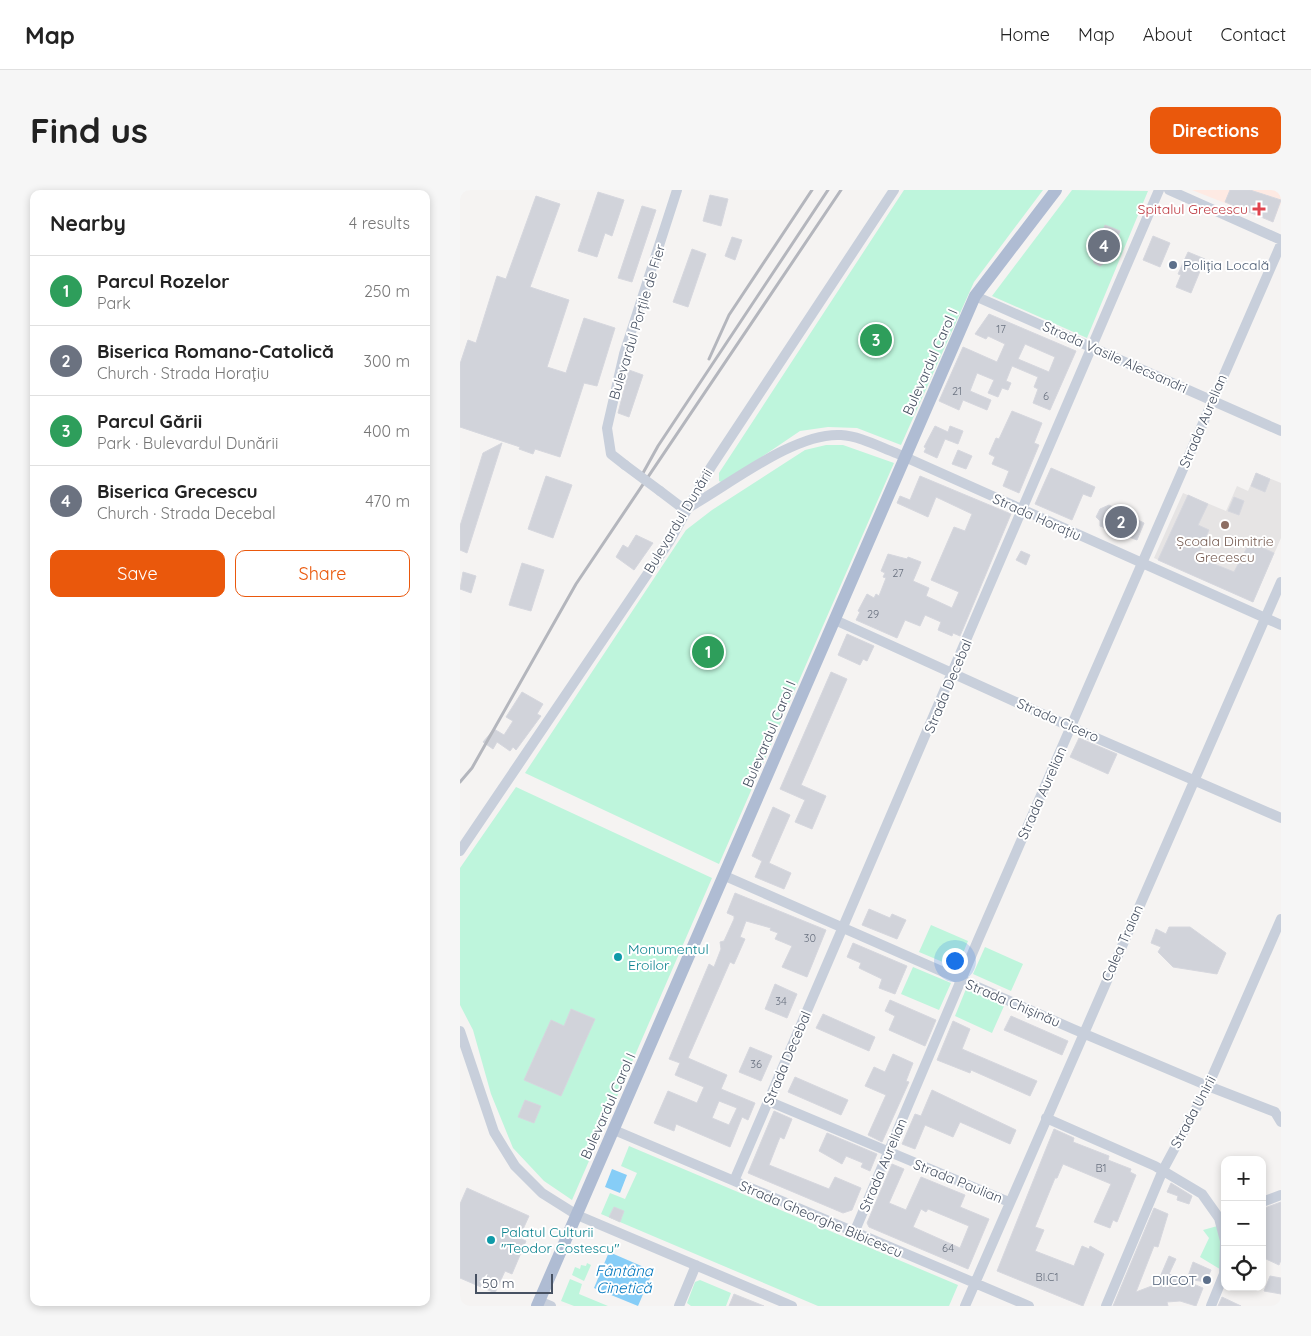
<!DOCTYPE html>
<html lang="en">
<head>
<meta charset="utf-8">
<style>
  :root { --surface:#fff; --page:#f6f6f6; --text:#222; --muted:#767676; --line:#e0e0e0; --accent:#ea580c }
  body { margin:0; font-family:Quicksand,sans-serif; background:var(--page); color:var(--text) }
  .controls { position:absolute; right:15px; bottom:15px; display:grid; overflow:hidden; border-radius:10px; box-shadow:0 2px 8px #0003 }
  .controls button { width:45px; height:45px; display:grid; place-items:center; padding:0; border:0; border-bottom:1px solid var(--line); background:var(--surface); color:var(--text); font:25px sans-serif }
  .scale { position:absolute; left:15px; bottom:12px; width:78px; box-sizing:border-box; padding-left:5px; border:2px solid #475162; border-top:0; font-size:14px; line-height:18px; white-space:nowrap; color:#475162; -webkit-text-stroke:4px #fff; paint-order:stroke }
  .you { position:absolute; left:494px; top:770px; width:18px; height:18px; margin:-12px; border:4px solid #fff; border-radius:50%; background:#1a73e8; box-shadow:0 0 0 8px #1a73e833 }
  .badge { display:grid; place-items:center; width:32px; height:32px; border-radius:50%; background:var(--accent); color:#fff; font-size:16px; font-weight:700 }
  .pin { position:absolute; translate:-50% -50%; border:2px solid #fff; box-shadow:0 1px 5px #0006 }
  .list { margin:0; padding:0; list-style:none }
  h2 { display:flex; justify-content:space-between; align-items:center; height:65px; margin:0; padding:0 20px; font-size:21px }
  h2 small { font-size:16px; font-weight:400; color:var(--muted) }
  .list li { display:grid; grid-template-columns:32px 1fr auto; gap:15px; align-items:center; box-sizing:border-box; height:70px; padding:0 20px; border-top:1px solid var(--line) }
  .list b { display:block; font-size:19px; white-space:nowrap }
  .list p { margin:0; font-size:16px; white-space:nowrap; color:var(--muted) }
  .list em { font-size:16px; font-style:normal; color:var(--muted) }
  .actions { display:flex; gap:10px; padding:15px 20px }
  .actions a { flex:1; padding:11px 0; border:1px solid var(--accent); border-radius:10px; text-align:center; font-size:18px; color:var(--accent) }
  .actions .main { background:var(--accent); color:#fff }
  .icon { flex:none; width:28px; height:28px; fill:none; stroke:currentColor; stroke-width:2; stroke-linecap:round; stroke-linejoin:round }
  .map { position:relative; flex:none; width:821px; height:1116px; overflow:hidden; border-radius:10px }
  header { display:flex; align-items:center; gap:30px; box-sizing:border-box; height:70px; padding:0 25px; background:var(--surface); border-bottom:1px solid var(--line) }
  header strong { font-size:24px }
  nav { display:flex; gap:28px; margin-inline-start:auto; font-size:18px }
  .intro { display:flex; align-items:center; justify-content:space-between; box-sizing:border-box; height:120px; padding:0 30px }
  h1 { margin:0; font-size:35px }
  .button { padding:12px 22px; border-radius:10px; background:var(--accent); color:#fff; font-size:18px; font-weight:700 }
  main { display:flex; gap:30px; padding:0 30px }
  aside { flex:1; background:var(--surface); border-radius:10px; box-shadow:0 2px 8px #0003 }
  .map>svg:first-child { display:block }
  .education { fill:#e6e4e4 }
  .medical { fill:#feeae3 }
  .green { fill:#bef5dc }
  .water { fill:#86cdf7 }
  .building { fill:#d1d3da; stroke:#d6d7de; fill-rule:evenodd }
  .lines { fill:none; stroke-linecap:round; stroke-linejoin:round }
  .minor { stroke:#c8cfdb; stroke-width:10 }
  .major { stroke:#afbcd3; stroke-width:12 }
  .rail { stroke:#b4b6bd; stroke-width:3 }
  .minor-bridge { stroke:#c8cfdb; stroke-width:10 }
  .health-dot { fill:#e0444e; stroke:#fff; stroke-width:2 }
  .service-dot { fill:#5c6f8a; stroke:#fff; stroke-width:2 }
  .education-dot { fill:#8d6e63; stroke:#fff; stroke-width:2 }
  .culture-dot { fill:#0f9aa8; stroke:#fff; stroke-width:2 }
  .labels { text-anchor:middle; stroke-width:4; stroke-linejoin:round; paint-order:stroke }
  .number-label { font-size:11px; fill:#6a7280 }
  .health-label { font-size:14px; fill:#be3a42; stroke:#fff; text-anchor:end }
  .service-label { font-size:14px; fill:#4e5e75; stroke:#fff; text-anchor:start }
  .street-label { font-size:14px; fill:#475162; stroke:#fff }
  .education-label { font-size:14px; fill:#785e54; stroke:#fff }
  .culture-label { font-size:14px; fill:#0d838f; stroke:#fff; text-anchor:start }
  .water-label { font-size:15px; font-style:italic; fill:#0076bd; stroke:#fff }
</style>
</head>
<body>
<header>
<strong>Map</strong>
<nav><a>Home</a><a>Map</a><a>About</a><a>Contact</a></nav>
</header>
<div class="intro"><h1>Find us</h1><a class="button">Directions</a></div>
<main>
<aside>
<h2>Nearby<small>4 results</small></h2>
<ul class="list">
<li><span class="badge" style="background:#2e9e5b">1</span><div><b>Parcul Rozelor</b><p>Park</p></div><em>250 m</em></li>
<li><span class="badge" style="background:#6b7280">2</span><div><b>Biserica Romano-Catolică</b><p>Church · Strada Horațiu</p></div><em>300 m</em></li>
<li><span class="badge" style="background:#2e9e5b">3</span><div><b>Parcul Gării</b><p>Park · Bulevardul Dunării</p></div><em>400 m</em></li>
<li><span class="badge" style="background:#6b7280">4</span><div><b>Biserica Grecescu</b><p>Church · Strada Decebal</p></div><em>470 m</em></li>
</ul>
<div class="actions"><a class="main">Save</a><a>Share</a></div>
</aside>
<div class="map">
<svg width="821" height="1116" viewBox="0 0 821 1116">
  <rect width="100%" height="100%" fill="#f5f3f2"/>
  <!-- education -->
  <path class="education" d="M 796,283 L 821,293 L 821,348 L 793,412 L 694,368 L 723,303 L 766,321 L 777,296 L 788,301 Z"/>
  <!-- medical -->
  <path class="medical" d="M 732,0 L 821,0 L 821,13 L 813,32 Z"/>
  <!-- green -->
  <path class="green" d="M 444,0 L 583,0 L 514,92 L 441,255 L 397,238 L 368,237 L 340,241 L 263,293 L 259,291 L 259,283 Z
    M 612,0 L 688,1 L 627,148 L 532,106 Z
    M 366,255 L 383,255 L 434,273 L 259,674 L 65,583 L 226,340 L 252,320 L 345,260 Z
    M 56,597 L 252,688 L 112,1010 L 84,991 L 53,958 L 31,904 L 13,840 L 0,815 L 0,678 Z
    M 471,735 L 508,751 L 497,778 L 459,762 Z
    M 525,757 L 563,774 L 551,801 L 513,784 Z
    M 453,777 L 491,793 L 479,820 L 441,804 Z
    M 506,799 L 544,816 L 532,843 L 495,826 Z
    M 169,956 L 498,1095 L 489,1116 L 358,1116 L 141,1024 L 150,1003 L 165,1009 L 177,983 L 161,976 Z
    M 761,1035 L 763,1081 L 740,1067 L 749,1048 L 743,1040 Z
    M 127,1073 L 131,1075 L 124,1091 L 112,1085 L 115,1077 L 120,1079 L 121,1075 L 126,1076 Z
    M 110,1089 L 122,1094 L 119,1104 L 148,1116 L 114,1116 L 101,1111 Z
    M 240,1090 L 271,1103 L 266,1116 L 231,1116 L 227,1113 L 235,1092 Z"/>
  <!-- water -->
  <path class="water" d="M 152,979 L 167,985 L 160,1003 L 145,997 Z
    M 149,1062 L 193,1081 L 178,1116 L 134,1098 Z"/>
  <!-- building -->
  <path class="building" d="M 770,0 L 790,0 L 821,10 L 813,32 L 765,12 Z
    M 138,2 L 164,10 L 152,46 L 145,43 L 137,67 L 118,61 Z
    M 250,5 L 268,9 L 261,36 L 243,31 Z
    M 76,6 L 100,14 L 70,97 L 109,110 L 87,177 L 106,183 L 124,128 L 155,138 L 137,196 L 124,193 L 100,267 L 75,259 L 73,264 L 59,259 L 60,257 L 0,237 L 0,174 L 8,150 L 16,153 L 37,86 L 46,89 Z
    M 182,16 L 196,20 L 172,92 L 158,88 Z
    M 645,35 L 660,41 L 653,59 L 653,67 L 640,76 L 634,73 L 632,59 L 638,53 Z
    M 693,46 L 710,53 L 700,77 L 683,70 Z
    M 272,47 L 282,50 L 275,70 L 265,66 Z
    M 232,59 L 246,64 L 228,117 L 213,112 Z
    M 728,62 L 745,69 L 731,103 L 716,97 L 721,85 L 718,84 Z
    M 529,124 L 616,161 L 590,220 L 573,213 L 578,199 L 574,197 L 578,187 L 552,176 L 546,191 L 551,193 L 548,200 L 542,198 L 538,207 L 528,203 L 534,190 L 517,183 L 510,201 L 531,210 L 527,220 L 503,210 L 499,220 L 479,211 L 503,157 L 537,172 L 545,154 L 528,146 L 526,149 L 515,144 ZM 565,154 L 595,167 L 589,182 L 558,169 Z
    M 169,180 L 183,185 L 169,227 L 158,223 Z
    M 552,221 L 582,233 L 574,253 L 579,255 L 559,303 L 543,296 L 549,281 L 532,274 L 535,267 L 529,264 L 536,248 L 539,249 Z
    M 475,236 L 488,242 L 490,236 L 503,241 L 498,254 L 485,249 L 477,268 L 464,262 L 466,258 L 464,257 Z
    M 42,253 L 7,363 L 0,360 L 0,336 L 23,263 Z
    M 498,260 L 512,266 L 506,279 L 492,274 Z
    M 591,278 L 635,297 L 631,307 L 623,304 L 612,330 L 575,314 Z
    M 796,283 L 810,289 L 805,302 L 791,296 Z
    M 86,286 L 112,295 L 93,348 L 68,339 Z
    M 460,286 L 551,324 L 500,446 L 493,443 L 492,446 L 478,440 L 481,432 L 465,425 L 460,436 L 445,430 L 437,448 L 396,430 L 400,422 L 398,421 L 407,404 L 414,408 L 416,404 L 419,406 L 426,388 L 423,387 L 425,383 L 421,381 L 428,364 L 447,369 L 448,367 L 461,372 L 453,391 L 469,398 L 466,406 L 492,418 L 499,402 L 471,390 L 494,337 L 505,341 L 512,324 L 476,307 L 468,327 L 437,313 L 440,306 L 450,310 Z
    M 728,305 L 748,314 L 738,335 L 749,340 L 737,367 L 774,382 L 790,352 L 814,363 L 793,412 L 698,370 Z
    M 774,307 L 784,311 L 779,325 L 768,321 Z
    M 649,315 L 684,333 L 677,350 L 640,336 L 640,331 L 636,327 L 640,319 Z
    M 176,345 L 193,353 L 174,380 L 156,367 L 163,355 L 168,358 Z
    M 561,361 L 570,365 L 566,375 L 556,370 Z
    M 62,373 L 84,380 L 71,421 L 49,415 Z
    M 3,382 L 16,386 L 11,403 L 0,399 Z
    M 387,444 L 414,456 L 407,471 L 403,469 L 400,475 L 378,465 Z
    M 371,482 L 387,489 L 341,595 L 366,606 L 352,639 L 335,632 L 345,610 L 320,599 Z
    M 62,502 L 83,514 L 77,524 L 81,526 L 56,560 L 53,557 L 50,561 L 37,552 L 33,559 L 23,552 L 34,539 L 44,545 L 53,531 L 46,527 Z
    M 619,548 L 657,564 L 648,584 L 610,567 Z
    M 313,617 L 330,625 L 309,673 L 331,683 L 324,699 L 295,687 L 302,671 L 292,666 Z
    M 275,703 L 366,740 L 347,787 L 322,777 L 332,756 L 315,749 L 318,743 L 310,740 L 311,738 L 286,731 L 280,747 L 285,749 L 274,774 L 270,772 L 228,868 L 267,885 L 261,899 L 295,913 L 288,930 L 282,927 L 270,957 L 216,934 L 214,941 L 194,933 L 208,901 L 237,913 L 244,897 L 215,885 L 220,873 L 209,869 L 249,774 L 254,777 L 261,759 L 260,752 L 264,751 L 274,729 L 274,726 L 267,723 ZM 259,911 L 277,918 L 269,935 L 252,928 Z
    M 409,719 L 430,728 L 432,724 L 446,730 L 437,749 L 402,735 Z
    M 709,737 L 730,737 L 766,763 L 757,784 L 713,777 L 698,762 L 701,757 L 691,753 L 696,739 L 706,744 Z
    M 393,753 L 447,776 L 435,804 L 419,798 L 422,789 L 399,778 L 401,773 L 387,767 Z
    M 315,794 L 337,804 L 327,828 L 305,819 Z
    M 430,810 L 476,830 L 465,856 L 429,840 L 435,826 L 425,821 Z
    M 111,819 L 135,829 L 101,906 L 64,890 L 91,830 L 104,836 Z
    M 363,824 L 415,847 L 409,861 L 356,838 Z
    M 551,826 L 608,851 L 602,865 L 544,840 Z
    M 493,831 L 510,839 L 502,859 L 577,891 L 570,906 L 511,880 L 510,883 L 477,870 Z
    M 290,857 L 312,866 L 301,891 L 279,882 Z
    M 433,864 L 453,873 L 446,891 L 449,892 L 422,952 L 408,945 L 426,905 L 405,896 L 414,877 L 425,882 Z
    M 335,887 L 388,910 L 381,925 L 328,902 Z
    M 472,900 L 556,940 L 550,954 L 500,932 L 493,947 L 465,935 L 455,959 L 442,954 L 455,924 L 461,926 Z
    M 65,910 L 81,916 L 74,933 L 58,927 Z
    M 314,921 L 332,929 L 324,949 L 320,947 L 309,975 L 369,999 L 375,987 L 401,998 L 392,1020 L 383,1023 L 288,983 Z
    M 594,939 L 614,948 L 613,952 L 649,966 L 648,970 L 671,979 L 670,982 L 676,985 L 657,1032 L 653,1030 L 650,1038 L 634,1032 L 651,994 L 603,974 L 597,988 L 595,988 L 575,1037 L 584,1040 L 575,1061 L 614,1076 L 622,1056 L 629,1059 L 630,1056 L 644,1064 L 623,1116 L 537,1081 Z
    M 367,943 L 417,964 L 410,981 L 401,977 L 403,973 L 386,966 L 382,974 L 359,961 Z
    M 432,974 L 444,979 L 429,1013 L 446,1020 L 461,987 L 505,1005 L 500,1017 L 529,1029 L 508,1079 L 409,1037 L 407,1033 ZM 461,1019 L 466,1022 L 468,1019 L 509,1036 L 500,1058 L 453,1037 Z
    M 711,993 L 732,1006 L 729,1014 L 717,1010 L 718,1006 L 707,1002 Z
    M 7,998 L 69,1026 L 59,1048 L 66,1051 L 52,1084 L 45,1081 L 35,1103 L 0,1088 L 0,1014 Z
    M 821,1012 L 821,1070 L 819,1075 L 806,1069 L 802,1061 L 802,1019 Z
    M 154,1017 L 164,1021 L 160,1032 L 149,1027 Z
    M 694,1018 L 708,1024 L 698,1057 L 694,1056 L 676,1102 L 697,1094 L 709,1066 L 716,1069 L 709,1084 L 743,1098 L 736,1116 L 720,1111 L 707,1112 L 708,1116 L 653,1116 Z
    M 733,1072 L 751,1080 L 746,1092 L 727,1089 Z
    M 810,1086 L 821,1088 L 821,1104 L 804,1101 Z
    M 274,1104 L 304,1116 L 269,1116 Z
    M 762,1107 L 781,1116 L 758,1116 Z"/>
  <g class="lines">
    <!-- minor -->
    <path class="minor" d="M 709,0 L 821,50
      M 515,106 L 821,241
      M 165,275 L 151,264 L 147,238 L 164,164 L 217,0
      M 200,301 L 225,320
      M 226,319 C 268,296 334,242 381,245 C 399,246 418,256 436,263 L 821,435
      M 375,430 L 611,537 L 821,628
      M 0,661 L 209,352 L 251,277 L 434,0
      M 265,686 L 613,839 L 748,896 L 815,922
      M 0,841 L 34,942 L 55,976 L 82,1003 L 117,1025 L 332,1116
      M 308,911 L 549,1012
      M 815,922 L 821,932
      M 586,928 L 695,976 L 742,1004 L 759,1028 L 765,1051 L 764,1084 L 751,1116
      M 154,940 L 569,1116
      M 274,991 L 699,0
      M 802,1012 L 821,1005
      M 394,1043 L 518,750 L 821,54
      M 79,1111 L 91,1116
      M 219,1116 L 236,1075
      M 505,1116 L 821,392
      M 646,1116 L 703,980 L 748,896 L 821,729"/>
    <!-- major -->
    <path class="major" d="M 77,1116 L 515,106 L 596,0"/>
    <!-- rail -->
    <path class="rail" d="M 249,169 L 269,125 L 352,0
      M 183,283 L 198,256 L 368,0
      M 0,592 L 12,578 L 116,394 L 381,0"/>
    <!-- minor-bridge -->
    <path class="minor-bridge" d="M 165,275 L 200,301"/>
  </g>
  <!-- markers -->
  <path class="health-dot" d="M796.5 11.5h5v5h5v5h-5v5h-5v-5h-5v-5h5z"/>
  <g class="service-dot">
    <circle cx="713" cy="75" r="5"/>
    <circle cx="747" cy="1090" r="5"/>
  </g>
  <circle class="education-dot" cx="765" cy="335" r="5"/>
  <g class="culture-dot">
    <circle cx="158" cy="767" r="5"/>
    <circle cx="31" cy="1050" r="5"/>
  </g>
  <g class="labels">
    <!-- number labels -->
    <g class="number-label">
      <text x="541" y="143">17</text>
      <text x="497" y="205">21</text>
      <text x="586" y="210">6</text>
      <text x="438" y="387">27</text>
      <text x="413" y="428">29</text>
      <text x="350" y="752">30</text>
      <text x="321" y="815">34</text>
      <text x="296" y="878">36</text>
      <text x="641" y="982">B1</text>
      <text x="488" y="1062">64</text>
      <text x="587" y="1091">Bl.C1</text>
    </g>
    <!-- health labels -->
    <g class="health-label">
      <text x="788" y="24">Spitalul Grecescu</text>
    </g>
    <!-- service labels -->
    <g class="service-label">
      <text x="723" y="80">Poliția Locală</text>
      <text x="737" y="1095" text-anchor="end">DIICOT</text>
    </g>
    <!-- street labels -->
    <g class="street-label">
      <text transform="translate(177 132) rotate(-73)" y="5">Bulevardul Porțile de Fier</text>
      <text transform="translate(655 167) rotate(24)" y="5">Strada Vasile Alecsandri</text>
      <text transform="translate(470 172) rotate(-66)" y="5">Bulevardul Carol I</text>
      <text transform="translate(743 231) rotate(-67)" y="5">Strada Aurelian</text>
      <text transform="translate(577 327) rotate(24)" y="5">Strada Horațiu</text>
      <text transform="translate(218 331) rotate(-59)" y="5">Bulevardul Dunării</text>
      <text transform="translate(488 496) rotate(-67)" y="5">Strada Decebal</text>
      <text transform="translate(598 530) rotate(24)" y="5">Strada Cicero</text>
      <text transform="translate(309 544) rotate(-67)" y="5">Bulevardul Carol I</text>
      <text transform="translate(582 603) rotate(-66)" y="5">Strada Aurelian</text>
      <text transform="translate(662 753) rotate(-66)" y="5">Calea Traian</text>
      <text transform="translate(553 813) rotate(23)" y="5">Strada Chișinău</text>
      <text transform="translate(327 868) rotate(-67)" y="5">Strada Decebal</text>
      <text transform="translate(148 916) rotate(-66)" y="5">Bulevardul Carol I</text>
      <text transform="translate(733 922) rotate(-62)" y="5">Strada Unirii</text>
      <text transform="translate(423 975) rotate(-67)" y="5">Strada Aurelian</text>
      <text transform="translate(498 991) rotate(22)" y="5">Strada Paulian</text>
      <text transform="translate(361 1029) rotate(23)" y="5">Strada Gheorghe Bibicescu</text>
    </g>
    <!-- education labels -->
    <g class="education-label">
      <text x="765" y="356">Școala Dimitrie<tspan x="765" dy="16">Grecescu</tspan></text>
    </g>
    <!-- culture labels -->
    <g class="culture-label">
      <text x="168" y="764">Monumentul<tspan x="168" dy="16">Eroilor</tspan></text>
      <text x="41" y="1047">Palatul Culturii<tspan x="41" dy="16">"Teodor Costescu"</tspan></text>
    </g>
    <!-- water labels -->
    <g class="water-label">
      <text x="164" y="1086">Fântâna<tspan x="164" dy="17">Cinetică</tspan></text>
    </g>
  </g>
</svg>
<div class="controls">
<button>+</button>
<button>−</button>
<button><svg class="icon" aria-label="locate" viewBox="0 0 24 24"><circle cx="12" cy="12" r="6"/><path d="M12 2v4M12 18v4M2 12h4M18 12h4"/></svg></button>
</div>
<div class="scale">50 m</div>
<div class="you"></div>
<div class="pin badge" style="left:248px;top:462px;background:#2e9e5b">1</div>
<div class="pin badge" style="left:661px;top:332px;background:#6b7280">2</div>
<div class="pin badge" style="left:416px;top:150px;background:#2e9e5b">3</div>
<div class="pin badge" style="left:644px;top:56px;background:#6b7280">4</div>
</div>
</main>
</body>
</html>
